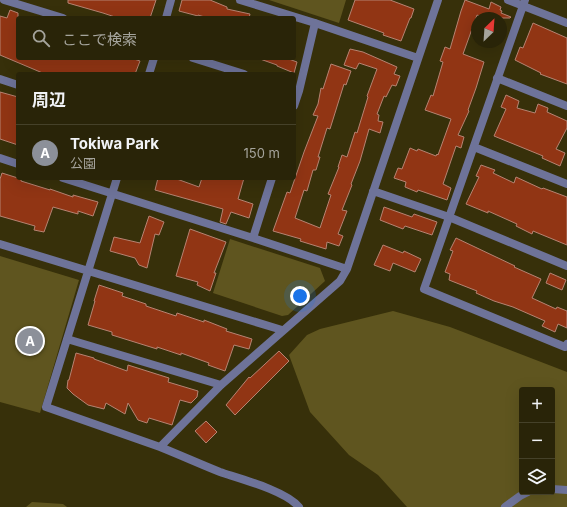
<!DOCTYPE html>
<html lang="ja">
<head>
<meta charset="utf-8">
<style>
  :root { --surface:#292408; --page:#353016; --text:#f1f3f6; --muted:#a5a49c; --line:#454129; --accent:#8c9099 }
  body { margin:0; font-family:Inter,"Noto Sans JP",sans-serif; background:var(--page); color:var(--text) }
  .controls { position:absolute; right:12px; bottom:12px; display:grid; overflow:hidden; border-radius:4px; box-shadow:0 4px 16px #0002 }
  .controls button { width:36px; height:36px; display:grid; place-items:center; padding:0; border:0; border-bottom:1px solid var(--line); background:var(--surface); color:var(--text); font:20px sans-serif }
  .compass { position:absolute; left:471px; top:12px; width:36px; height:36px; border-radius:50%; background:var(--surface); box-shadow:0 4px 16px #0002; rotate:25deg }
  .you { position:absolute; left:300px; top:296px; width:14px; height:14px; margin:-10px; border:3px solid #fff; border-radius:50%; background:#1a73e8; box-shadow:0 0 0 6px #1a73e833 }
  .badge { display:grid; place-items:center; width:26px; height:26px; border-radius:50%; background:var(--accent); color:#fff; font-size:13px; font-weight:700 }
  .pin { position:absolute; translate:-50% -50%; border:2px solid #fff; box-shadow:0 1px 4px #0006 }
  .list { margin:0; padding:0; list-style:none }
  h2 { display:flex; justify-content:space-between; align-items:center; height:52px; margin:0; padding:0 16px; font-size:17px }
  h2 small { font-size:13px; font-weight:400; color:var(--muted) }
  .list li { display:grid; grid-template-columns:26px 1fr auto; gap:12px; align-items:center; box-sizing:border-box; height:56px; padding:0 16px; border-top:1px solid var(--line) }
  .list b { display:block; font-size:15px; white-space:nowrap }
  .list p { margin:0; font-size:13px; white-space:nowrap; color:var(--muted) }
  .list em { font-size:13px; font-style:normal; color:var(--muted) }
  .icon { flex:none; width:22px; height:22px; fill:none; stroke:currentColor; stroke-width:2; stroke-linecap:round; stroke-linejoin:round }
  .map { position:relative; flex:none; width:567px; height:507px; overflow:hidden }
  .search { position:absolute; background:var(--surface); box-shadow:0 4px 16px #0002; left:16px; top:16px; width:280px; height:44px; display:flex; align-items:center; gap:10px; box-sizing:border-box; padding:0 14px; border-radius:4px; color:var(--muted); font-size:15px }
  .panel { position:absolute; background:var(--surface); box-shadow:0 4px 16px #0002; left:16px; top:72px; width:280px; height:108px; border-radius:4px }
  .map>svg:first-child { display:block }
  .green { fill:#5f551f; fill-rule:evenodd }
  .building { fill:#913514; stroke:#b68372 }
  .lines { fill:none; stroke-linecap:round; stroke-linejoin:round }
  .minor { stroke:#6e7399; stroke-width:8 }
</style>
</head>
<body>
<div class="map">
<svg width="567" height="507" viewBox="0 0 567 507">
  <rect width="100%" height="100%" fill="#37300a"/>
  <!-- green -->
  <path class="green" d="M 269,0 L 346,0 L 339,23 Z
    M 230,239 L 320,268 L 325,281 L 288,315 L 282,316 L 213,293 Z
    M 0,256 L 79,280 L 40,413 L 0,402 Z
    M 393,311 L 450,327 L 567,372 L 567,507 L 407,507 L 378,475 L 349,455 L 310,412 L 289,355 L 307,335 L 320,329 ZM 522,390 L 552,390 L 552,492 L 522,492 Z
    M 32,502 L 63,504 L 67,507 L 26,507 Z"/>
  <!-- building -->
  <path class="building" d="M 68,0 L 156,0 L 150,18 L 118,18 L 103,13 L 68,3 Z
    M 182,0 L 210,0 L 227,7 L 227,9 L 250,14 L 249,18 L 208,18 L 198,15 L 198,16 L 179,11 Z
    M 355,0 L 390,0 L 414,9 L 411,18 L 410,18 L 401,41 L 383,35 L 384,33 L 348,20 Z
    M 465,0 L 489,9 L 491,2 L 501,7 L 500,10 L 502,11 L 501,13 L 511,17 L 510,18 L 485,18 L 477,15 L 463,54 L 484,62 L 476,88 L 468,110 L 469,111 L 458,135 L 464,137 L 461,148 L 456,146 L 443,184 L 451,188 L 447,200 L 418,190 L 417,192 L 405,187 L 406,182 L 394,178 L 398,168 L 402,169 L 410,148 L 417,151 L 418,149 L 436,156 L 437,154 L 438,155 L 451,119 L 425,110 L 431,95 L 433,96 L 443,62 L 440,61 L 445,47 L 450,49 L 461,11 Z
    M 10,10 L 18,13 L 18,58 L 131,58 L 140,61 L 135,74 L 45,74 L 0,55 L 0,16 L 7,18 Z
    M 533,23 L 567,38 L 567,84 L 540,74 L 541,73 L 515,60 L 520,47 L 523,48 Z
    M 350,49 L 363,52 L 397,67 L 394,74 L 400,76 L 396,86 L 392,85 L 386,97 L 384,96 L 377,114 L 379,115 L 378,121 L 383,122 L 380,133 L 369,129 L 360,161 L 351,184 L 352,185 L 342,210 L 347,211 L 338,234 L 343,236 L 339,246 L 327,242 L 326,249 L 300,241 L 301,239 L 273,231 L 287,192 L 290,193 L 304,152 L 318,116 L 313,115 L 318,104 L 321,88 L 323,89 L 331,64 L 351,71 L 346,85 L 344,84 L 330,129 L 327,128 L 318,157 L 320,157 L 316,170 L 313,170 L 307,191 L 304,190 L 295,218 L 320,228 L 331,195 L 328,194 L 339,167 L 338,167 L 342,155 L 347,157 L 355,132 L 357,133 L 368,97 L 367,96 L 377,69 L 359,63 L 356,69 L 344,65 Z
    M 260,58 L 286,58 L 297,62 L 294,73 L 277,66 L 277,65 L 260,59 Z
    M 0,92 L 18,97 L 18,145 L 0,139 Z
    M 506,95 L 519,101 L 517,108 L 535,113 L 538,104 L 548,108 L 547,112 L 567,121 L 567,128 L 556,149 L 565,153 L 560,166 L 542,158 L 543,156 L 494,136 L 506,109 L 501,107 Z
    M 481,165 L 495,170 L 493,173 L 514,183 L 516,177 L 542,189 L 543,188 L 567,197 L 567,245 L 533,231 L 532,234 L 516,226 L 517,224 L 488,211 L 488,213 L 466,204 L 479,177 L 476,176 Z
    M 2,173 L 21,179 L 21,181 L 50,190 L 50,189 L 73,197 L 73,195 L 98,202 L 93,216 L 78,211 L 78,214 L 53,207 L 44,232 L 34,230 L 35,226 L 0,216 L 0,179 Z
    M 158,178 L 174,178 L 199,187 L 202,178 L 244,178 L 238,199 L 253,204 L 249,218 L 231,212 L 226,224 L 220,222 L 223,209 L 155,190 Z
    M 384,207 L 412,217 L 414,214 L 437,222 L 432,235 L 405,226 L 403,229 L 380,220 Z
    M 149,216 L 164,222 L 159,235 L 155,234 L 147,268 L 139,265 L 135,258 L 110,251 L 114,237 L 140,243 Z
    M 190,229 L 226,242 L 214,273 L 216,273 L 210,291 L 197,285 L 198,282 L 176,276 Z
    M 456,238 L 515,266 L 514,267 L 541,279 L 532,298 L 556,309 L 557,307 L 567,311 L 567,328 L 558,324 L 555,332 L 542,326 L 545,321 L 513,307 L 494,301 L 476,293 L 477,291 L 449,280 L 450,274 L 445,272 L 453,251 L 450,250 Z
    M 383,245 L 403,253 L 404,251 L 421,259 L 415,272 L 393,263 L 390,271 L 374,265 Z
    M 550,273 L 566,280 L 562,290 L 546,283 Z
    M 99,285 L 123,293 L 122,296 L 146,304 L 146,306 L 176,316 L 177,313 L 204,322 L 204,320 L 227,329 L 226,331 L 252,339 L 249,349 L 234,345 L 225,371 L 208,365 L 209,363 L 181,353 L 181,355 L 157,347 L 157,349 L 112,335 L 112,332 L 88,325 L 95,301 L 94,301 Z
    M 279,351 L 289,361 L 235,415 L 226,405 L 249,377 L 250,378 Z
    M 76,353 L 94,358 L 94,359 L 127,371 L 128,365 L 169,378 L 168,382 L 198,391 L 197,397 L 191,403 L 180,400 L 172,425 L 149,418 L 147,423 L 138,420 L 128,403 L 125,414 L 106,403 L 104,409 L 88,405 L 73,394 L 67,388 L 68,380 L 69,380 Z
    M 206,421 L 217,432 L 206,443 L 195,431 Z"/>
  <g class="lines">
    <!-- minor -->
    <path class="minor" d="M 4,0 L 63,18
      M 240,0 L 315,23 L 418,58
      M 508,0 L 567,23
      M 525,0 L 424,289 L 565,347 L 567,344
      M 166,18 L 171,0
      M 193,58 L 244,74
      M 149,74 L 154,58
      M 497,78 L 567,106
      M 0,79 L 18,85
      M 294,106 L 299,91 L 315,23
      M 474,147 L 567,184
      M 0,158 L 18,164
      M 63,178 L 253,238 L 347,269
      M 117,178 L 46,407 L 160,447 L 221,385 L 340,281 L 347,269 L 438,0
      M 373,191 L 449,217 L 567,266
      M 253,238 L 272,178
      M 0,244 L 282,330
      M 67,339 L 221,385
      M 160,447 C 180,455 200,464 220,472 C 241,479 286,491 299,507
      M 552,489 L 567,490
      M 505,507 L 520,496 L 528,492"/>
  </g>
</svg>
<div class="controls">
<button>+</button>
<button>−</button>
<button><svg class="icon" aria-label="layers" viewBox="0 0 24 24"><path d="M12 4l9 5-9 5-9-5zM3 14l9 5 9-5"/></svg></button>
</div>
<svg class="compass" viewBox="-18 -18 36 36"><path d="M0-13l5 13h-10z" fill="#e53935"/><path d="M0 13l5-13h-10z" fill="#a5a49c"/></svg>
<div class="you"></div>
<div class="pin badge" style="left:30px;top:341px">A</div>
<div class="search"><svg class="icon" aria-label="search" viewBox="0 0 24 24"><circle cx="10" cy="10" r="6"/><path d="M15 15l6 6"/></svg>ここで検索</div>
<section class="panel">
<h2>周辺<small></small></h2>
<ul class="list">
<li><span class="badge">A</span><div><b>Tokiwa Park</b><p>公園</p></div><em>150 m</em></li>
</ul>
</section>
</div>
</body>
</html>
